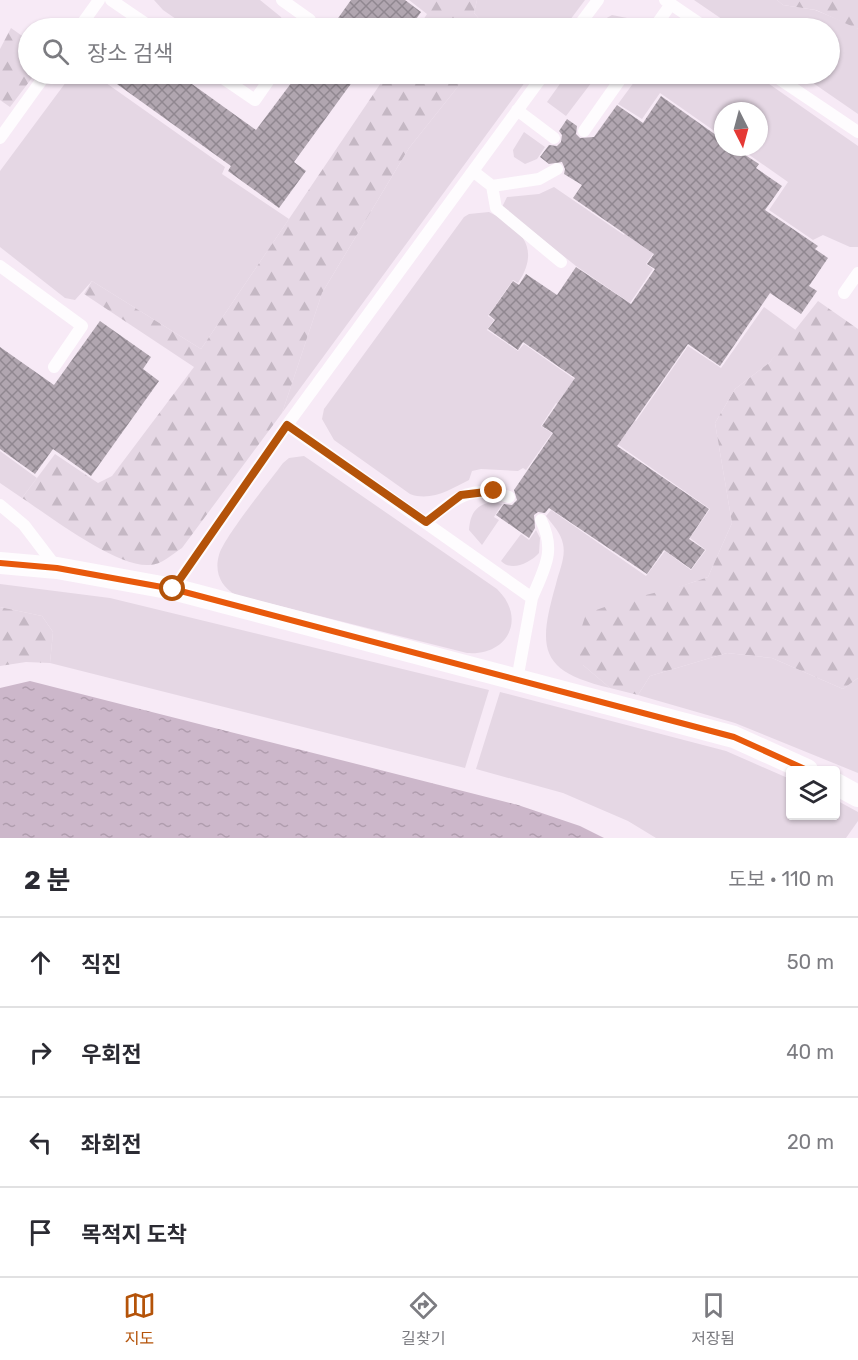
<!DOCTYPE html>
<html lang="ko">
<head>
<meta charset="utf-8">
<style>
  :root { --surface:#fff; --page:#f2f2f3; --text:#2b2b33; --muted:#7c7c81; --line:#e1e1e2; --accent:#b45309 }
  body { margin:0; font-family:Rubik,"Noto Sans KR",sans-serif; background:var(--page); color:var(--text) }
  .controls { position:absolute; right:18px; bottom:18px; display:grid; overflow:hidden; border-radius:6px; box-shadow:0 2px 4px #0004 }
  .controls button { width:54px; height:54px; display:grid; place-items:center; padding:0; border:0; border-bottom:2px solid var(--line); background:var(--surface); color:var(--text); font:30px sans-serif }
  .compass { position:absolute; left:714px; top:102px; width:54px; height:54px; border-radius:50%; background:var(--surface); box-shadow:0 2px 4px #0004; rotate:174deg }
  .stop { position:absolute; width:18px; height:18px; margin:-14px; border:4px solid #b45309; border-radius:50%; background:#fff }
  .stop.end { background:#b45309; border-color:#fff; box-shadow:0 2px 6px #0008 }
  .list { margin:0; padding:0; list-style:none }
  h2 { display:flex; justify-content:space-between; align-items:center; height:78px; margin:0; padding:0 24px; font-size:26px }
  h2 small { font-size:20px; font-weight:400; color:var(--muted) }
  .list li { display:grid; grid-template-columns:39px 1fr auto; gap:18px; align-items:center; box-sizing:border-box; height:90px; padding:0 24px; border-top:2px solid var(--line) }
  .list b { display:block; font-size:22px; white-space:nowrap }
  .list em { font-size:20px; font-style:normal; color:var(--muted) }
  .icon { flex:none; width:33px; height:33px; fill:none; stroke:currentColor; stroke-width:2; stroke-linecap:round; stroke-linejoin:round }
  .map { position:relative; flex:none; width:858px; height:838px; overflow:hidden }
  .search { position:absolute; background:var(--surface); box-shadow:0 2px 4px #0004; left:18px; right:18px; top:18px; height:66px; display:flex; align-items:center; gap:15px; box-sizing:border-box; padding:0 21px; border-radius:33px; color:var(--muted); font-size:22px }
  .sheet { height:438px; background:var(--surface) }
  nav { display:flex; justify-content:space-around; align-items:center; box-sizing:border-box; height:84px; border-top:2px solid var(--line); background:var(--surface); font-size:16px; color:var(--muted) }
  nav a { display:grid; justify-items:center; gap:3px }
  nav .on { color:var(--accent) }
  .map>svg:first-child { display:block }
  .grass { fill:#e5d7e4 }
  .forest { fill:url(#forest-firs) }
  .water { fill:url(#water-ripples) }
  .building { fill:url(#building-cross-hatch) }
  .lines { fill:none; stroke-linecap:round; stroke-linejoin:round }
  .service { stroke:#fefcfe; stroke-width:12 }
  .minor { stroke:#fefcfe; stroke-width:22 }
  .cycleway-casing { stroke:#fff; stroke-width:10 }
  .cycleway { stroke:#e8590c; stroke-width:6 }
  .route { stroke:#b45309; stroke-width:8 }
</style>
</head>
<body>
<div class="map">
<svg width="858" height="838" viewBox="0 0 858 838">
  <defs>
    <pattern id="forest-firs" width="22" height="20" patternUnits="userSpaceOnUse" patternTransform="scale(1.5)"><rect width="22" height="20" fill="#e5d7e4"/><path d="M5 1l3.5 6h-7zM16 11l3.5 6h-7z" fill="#c5b8c4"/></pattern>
    <pattern id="water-ripples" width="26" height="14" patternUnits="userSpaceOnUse" patternTransform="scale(1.5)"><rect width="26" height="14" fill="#ccb7ca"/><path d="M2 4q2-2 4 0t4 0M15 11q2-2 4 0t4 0" fill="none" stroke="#b09dae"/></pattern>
    <pattern id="building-cross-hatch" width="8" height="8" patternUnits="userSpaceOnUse" patternTransform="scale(1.5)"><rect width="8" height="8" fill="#b1a6b0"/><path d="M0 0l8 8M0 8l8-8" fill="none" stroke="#908790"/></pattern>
  </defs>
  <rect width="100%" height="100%" fill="#f7eaf6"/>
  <!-- grass -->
  <path class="grass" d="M 154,0 L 260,0 L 281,17 L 285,28 L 189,28 L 163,10 Z
    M 477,0 L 585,0 L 564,28 L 487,28 L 474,13 Z
    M 694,0 L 777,0 L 783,5 L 815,10 L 854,26 L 858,29 L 858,114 L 800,74 L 830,74 L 830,28 L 735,28 Z
    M 612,15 L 627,18 L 633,28 L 599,28 L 605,19 Z
    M 72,74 L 102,74 L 99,78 L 225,167 L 222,174 L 289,219 L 201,349 L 92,281 L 75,300 L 65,298 L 0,247 L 0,171 Z
    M 468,74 L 531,74 L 282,413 L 322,293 L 409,148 Z
    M 567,74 L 598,74 L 566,116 L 547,102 Z
    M 640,74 L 755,74 L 858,146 L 858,247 L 850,247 L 823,235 L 813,240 L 769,210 L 788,182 L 738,147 L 759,147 L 759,111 L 723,111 L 723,137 L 660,93 L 642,119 L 618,104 Z
    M 524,132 L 545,147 L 537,159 L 525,164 L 514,157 L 513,150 Z
    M 554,187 L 624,235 L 653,192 L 678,218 L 646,264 L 653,269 L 630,303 L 576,266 L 502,207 L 507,197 L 539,194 Z
    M 489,212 C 522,228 541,249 518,283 L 513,280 L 488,316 L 494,320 L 487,330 L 518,351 L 524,344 L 580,383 L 563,407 L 556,403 L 541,426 L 552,433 L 526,470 L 523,468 L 518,471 L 481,469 L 472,471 L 469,480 C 451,489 431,502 410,494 L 334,440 L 322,419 L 324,409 L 464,217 L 469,214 Z
    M 764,307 L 797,331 L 769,363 L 735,389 L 715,423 L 732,523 L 708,577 L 673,589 L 583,665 L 610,688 C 540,671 537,650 556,584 C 559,571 566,557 563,544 C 561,533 553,525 546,516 L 551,510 L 646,576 L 665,551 L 691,570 L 706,550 L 690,538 L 710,509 L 600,432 L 617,408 L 636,421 L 688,346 L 721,368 Z
    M 0,451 L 37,478 L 22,498 L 0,483 Z
    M 304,456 L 497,589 C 527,618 508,656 467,653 L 236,595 C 221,587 214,572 219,555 C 224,537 269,482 283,463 L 289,458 Z
    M 493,502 L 502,504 L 494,517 L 499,520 L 482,545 L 469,530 C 470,514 476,504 493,502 Z
    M 536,530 L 540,538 L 539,553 C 530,563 511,572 501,561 L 521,534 L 529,540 Z
    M 0,584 L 110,598 L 489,690 L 465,768 L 50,663 L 53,632 L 42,616 L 0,607 Z
    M 727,653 L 772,658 L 843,689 L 858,678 L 858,773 L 735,723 L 638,695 L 650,676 Z
    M 500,692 L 726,751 L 790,779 L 790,816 L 836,816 L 836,800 L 858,812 L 858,821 L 846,838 L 656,838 L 628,821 L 563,793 L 476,769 Z"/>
  <!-- forest -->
  <path class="forest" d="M 409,0 L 477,0 L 474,13 L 487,28 L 418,28 L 427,14 Z
    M 777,0 L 858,0 L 858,29 L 816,10 L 783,5 Z
    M 11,28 L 28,40 L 28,74 L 35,74 L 10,107 L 0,100 L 0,49 Z
    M 387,74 L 468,74 L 409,148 L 322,293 L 282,413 L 182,548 C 172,554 162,565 149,565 C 116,567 51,517 22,498 L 55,454 L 98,483 L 112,476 L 194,367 L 84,294 L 92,281 L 201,349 Z
    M 818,301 L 858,329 L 858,678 L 843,689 L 772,658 L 727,653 L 650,676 L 638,695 L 610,688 L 583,665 L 576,644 L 586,614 C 626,597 668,592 708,577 L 732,523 L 715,423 L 735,389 L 769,363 Z
    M 0,607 L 42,616 L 53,632 L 50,663 L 26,662 L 0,666 Z"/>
  <!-- water -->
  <path class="water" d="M 30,681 L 518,805 L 580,826 L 604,838 L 0,838 L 0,688 Z"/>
  <!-- building -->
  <path class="building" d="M 351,0 L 405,0 L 421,12 L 410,28 L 331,28 Z
    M 103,74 L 178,74 L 256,130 L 298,74 L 358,74 L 294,162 L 306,171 L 279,208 L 228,171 L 231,166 Z
    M 661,96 L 723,140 L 723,147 L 733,147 L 759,164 L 756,168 L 782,186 L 765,210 L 818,246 L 815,249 L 828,258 L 809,286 L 817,291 L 801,314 L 770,293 L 720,366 L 688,344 L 617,446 L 709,509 L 689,539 L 705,550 L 691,569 L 664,550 L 647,574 L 549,508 L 545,513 L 538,512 L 534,515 L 535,528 L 529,538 L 496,515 L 504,504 L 512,505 L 517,500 L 514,490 L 553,433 L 542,426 L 575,378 L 523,342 L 518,350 L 488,329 L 495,320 L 489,315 L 513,281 L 519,285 L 526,274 L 557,295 L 576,267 L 631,304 L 655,269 L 647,264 L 654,254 L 573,198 L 582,185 L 564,174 L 565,169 L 562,162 L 549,164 L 540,157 L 549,145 L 557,146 L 561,142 L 562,135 L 559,131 L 567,119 L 577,126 L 576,134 L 580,138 L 594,137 L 617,105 L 643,123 Z
    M 100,321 L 151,357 L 143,369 L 159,381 L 91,476 L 53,449 L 35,474 L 0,449 L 0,347 L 54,385 Z"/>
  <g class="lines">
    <!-- service -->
    <path class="service" d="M 111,0 L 152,28
      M 282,0 L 310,20 L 304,28
      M 665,0 L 706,28
      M 79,28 L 99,0
      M 577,28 L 598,0
      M 654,28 L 671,4
      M 217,74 L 255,100 L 273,74
      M 772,74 L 858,132
      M 517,110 L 554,138
      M 584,131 L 624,74
      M 0,138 L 46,74
      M 474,172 L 492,186 L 539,179 L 557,169
      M 492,186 L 496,208 L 561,262
      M 0,266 L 82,326 L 54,367
      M 844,293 L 858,273
      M 287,425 L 532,598 L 517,680
      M 0,505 L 24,525 L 56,567
      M 426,522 C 455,499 470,483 509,497
      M 173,589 L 287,425 L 544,74
      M 532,598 C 545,567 556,551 541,520"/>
    <!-- minor -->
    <path class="minor" d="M 0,563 L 57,568 L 173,589 L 734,737 L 807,770
      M 836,784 L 858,796"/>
    <!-- cycleway casing -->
    <g class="cycleway-casing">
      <path id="cycleway" d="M 0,563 L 57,568 L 173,589 L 734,737 L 807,770"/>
    </g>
    <!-- cycleway -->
    <use href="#cycleway" class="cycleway"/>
  </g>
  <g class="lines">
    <!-- route -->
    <path class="route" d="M 173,589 L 287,425 L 426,522 L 461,495 L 494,491"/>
  </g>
</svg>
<div class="controls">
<button><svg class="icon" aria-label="layers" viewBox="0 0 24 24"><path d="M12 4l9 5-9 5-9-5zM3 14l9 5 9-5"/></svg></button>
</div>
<svg class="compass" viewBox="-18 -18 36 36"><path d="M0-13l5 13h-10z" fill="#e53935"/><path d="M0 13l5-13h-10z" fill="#7c7c81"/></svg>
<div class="stop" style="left:173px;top:589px"></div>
<div class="stop end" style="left:494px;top:491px"></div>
<div class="search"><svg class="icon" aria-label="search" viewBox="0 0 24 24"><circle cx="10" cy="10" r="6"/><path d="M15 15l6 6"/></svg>장소 검색</div>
</div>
<section class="sheet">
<h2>2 분<small>도보 · 110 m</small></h2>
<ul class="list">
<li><svg class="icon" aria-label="ahead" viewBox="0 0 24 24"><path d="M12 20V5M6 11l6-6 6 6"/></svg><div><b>직진</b></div><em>50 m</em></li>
<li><svg class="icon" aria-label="right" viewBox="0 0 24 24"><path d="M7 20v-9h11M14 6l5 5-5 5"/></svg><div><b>우회전</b></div><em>40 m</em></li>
<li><svg class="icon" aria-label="left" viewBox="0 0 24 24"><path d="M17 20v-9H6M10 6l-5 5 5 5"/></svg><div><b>좌회전</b></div><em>20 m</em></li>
<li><svg class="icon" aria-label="arrive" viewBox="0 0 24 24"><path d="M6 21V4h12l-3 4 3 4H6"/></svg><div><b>목적지 도착</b></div></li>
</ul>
</section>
<nav>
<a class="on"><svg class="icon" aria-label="map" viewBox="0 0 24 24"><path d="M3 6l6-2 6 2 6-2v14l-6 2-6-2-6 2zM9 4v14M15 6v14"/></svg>지도</a>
<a><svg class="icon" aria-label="directions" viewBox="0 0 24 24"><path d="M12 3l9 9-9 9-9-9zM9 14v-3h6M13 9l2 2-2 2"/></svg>길찾기</a>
<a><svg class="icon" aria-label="saved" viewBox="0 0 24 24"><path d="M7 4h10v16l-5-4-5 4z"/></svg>저장됨</a>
</nav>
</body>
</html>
